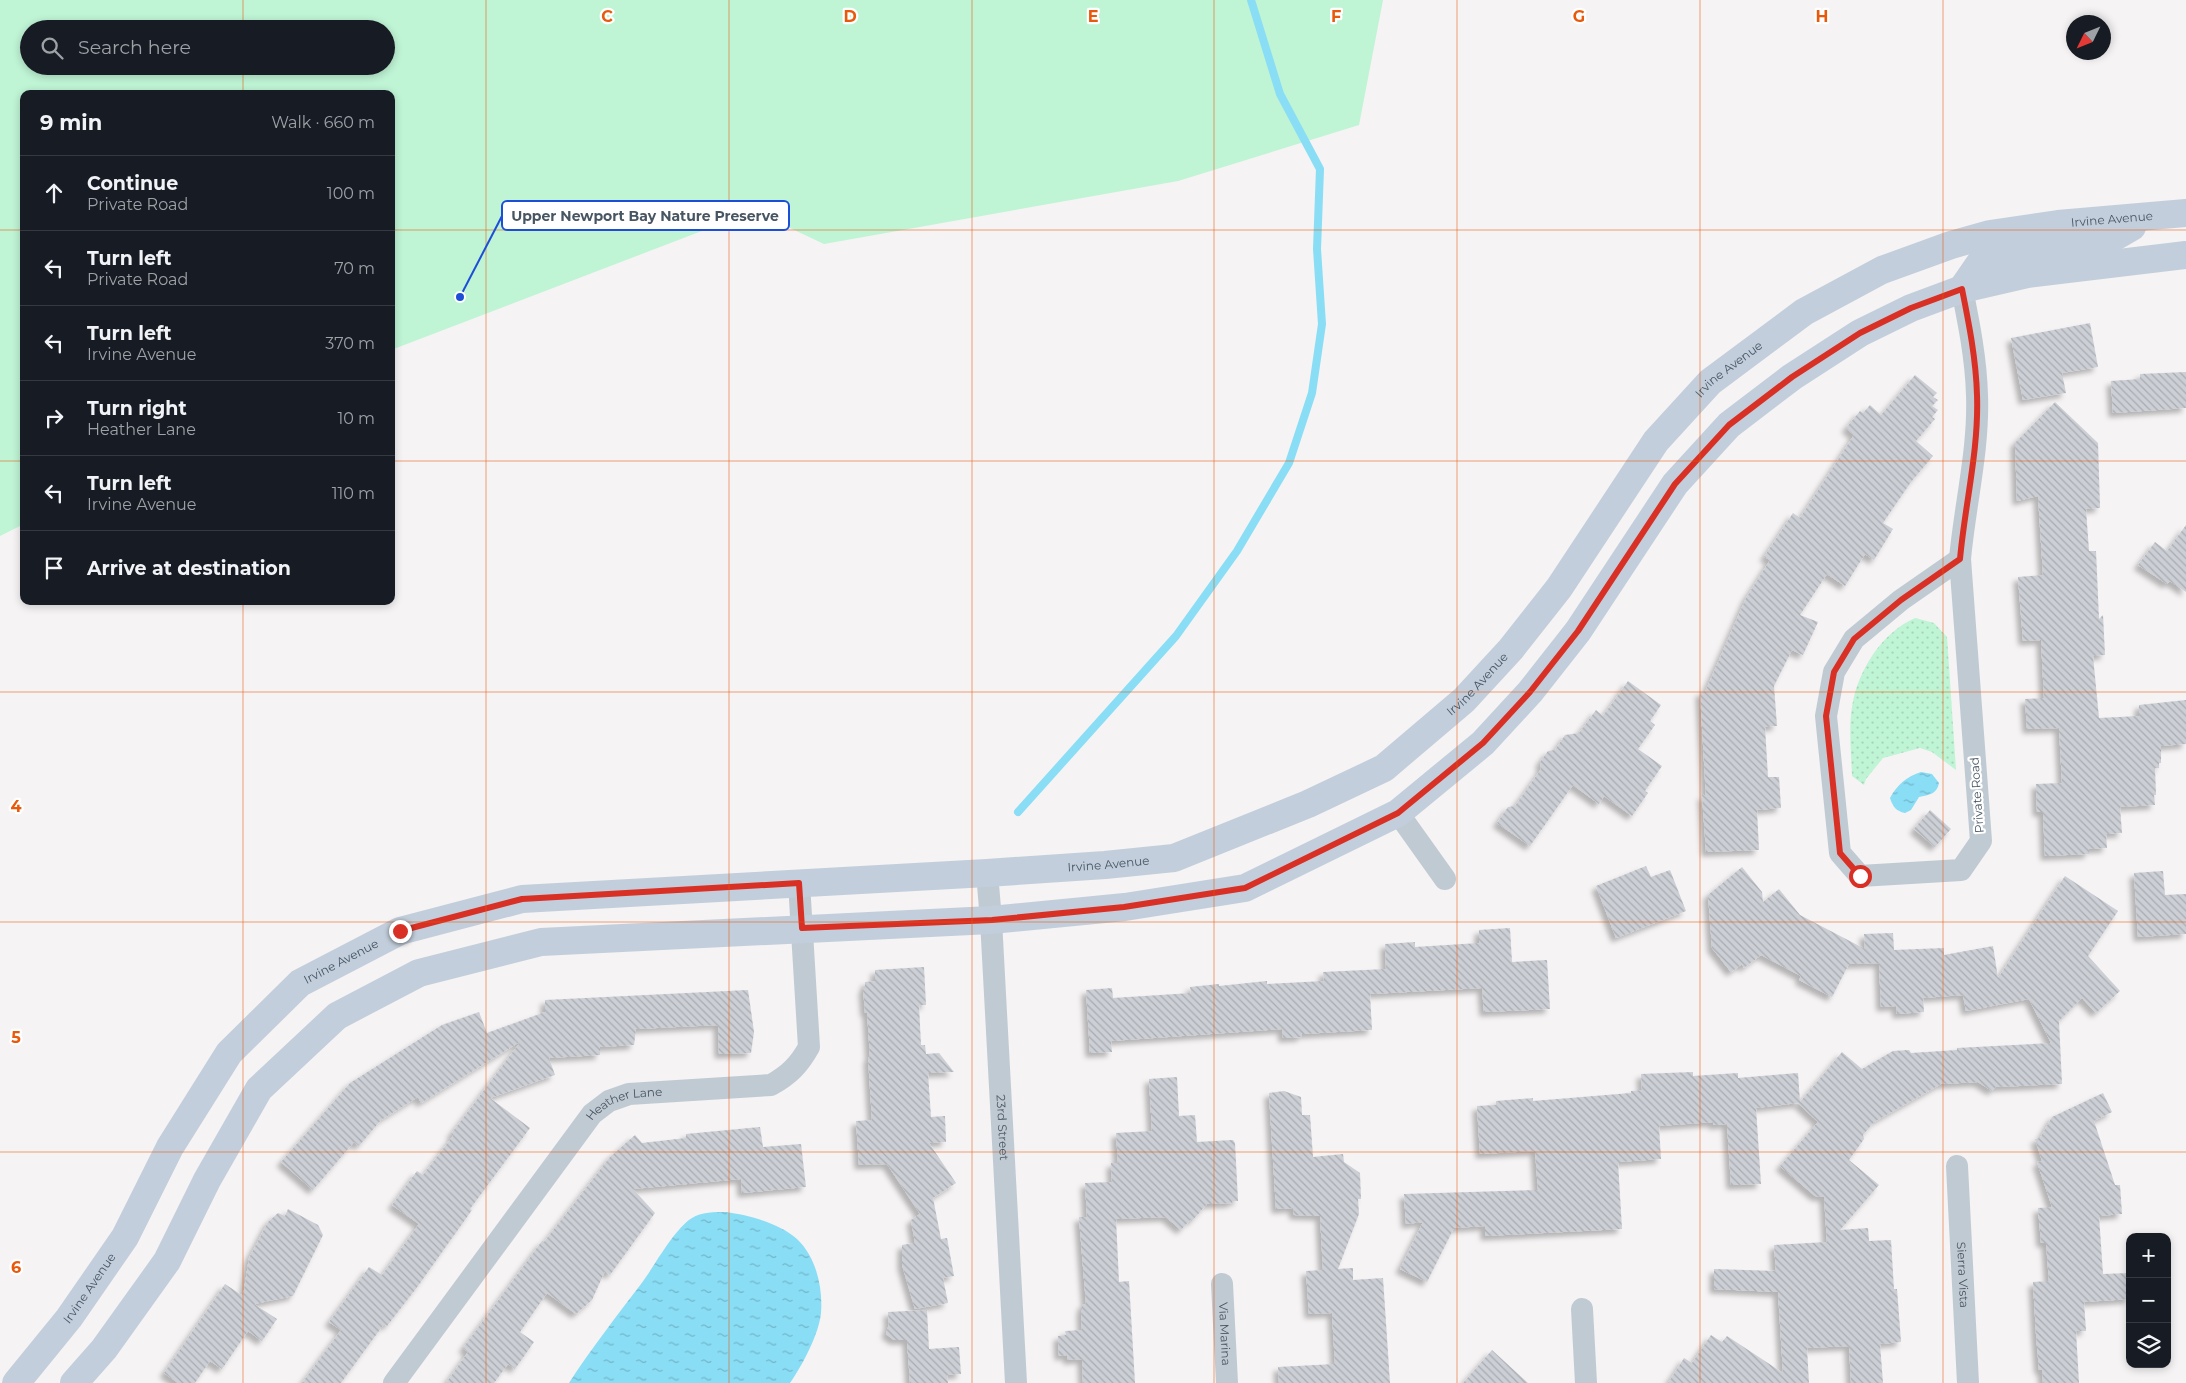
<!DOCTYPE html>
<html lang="en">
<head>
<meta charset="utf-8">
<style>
  :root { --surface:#171b24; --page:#20242c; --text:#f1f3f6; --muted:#9ea1a6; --line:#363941 }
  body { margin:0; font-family:Montserrat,sans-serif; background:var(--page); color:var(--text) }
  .controls { position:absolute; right:15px; bottom:15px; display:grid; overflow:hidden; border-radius:10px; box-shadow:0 2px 8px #0003 }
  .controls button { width:45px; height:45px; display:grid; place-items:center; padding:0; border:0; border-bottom:1px solid var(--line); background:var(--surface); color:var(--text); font:25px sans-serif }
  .compass { position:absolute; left:2066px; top:15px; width:45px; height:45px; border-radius:50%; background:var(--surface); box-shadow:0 2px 8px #0003; rotate:227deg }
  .stop { position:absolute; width:15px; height:15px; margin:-11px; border:4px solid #d93025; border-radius:50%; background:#fff }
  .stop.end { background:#d93025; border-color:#fff; box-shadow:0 1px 5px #0008 }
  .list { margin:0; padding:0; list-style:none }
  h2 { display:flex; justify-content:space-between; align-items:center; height:65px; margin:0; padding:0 20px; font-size:21px }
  h2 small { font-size:16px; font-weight:400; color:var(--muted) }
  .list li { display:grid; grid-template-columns:32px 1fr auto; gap:15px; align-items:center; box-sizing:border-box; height:75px; padding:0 20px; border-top:1px solid var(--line) }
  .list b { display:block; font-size:19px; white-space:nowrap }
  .list p { margin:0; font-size:16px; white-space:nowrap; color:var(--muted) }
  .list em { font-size:16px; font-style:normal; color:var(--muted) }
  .icon { flex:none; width:28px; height:28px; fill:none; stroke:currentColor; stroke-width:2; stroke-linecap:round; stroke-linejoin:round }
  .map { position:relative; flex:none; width:2186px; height:1383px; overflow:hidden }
  .search { position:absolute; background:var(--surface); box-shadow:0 2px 8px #0003; left:20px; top:20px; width:375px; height:55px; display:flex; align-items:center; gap:12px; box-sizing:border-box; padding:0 18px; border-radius:28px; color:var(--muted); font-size:19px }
  .panel { position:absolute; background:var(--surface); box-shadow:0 2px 8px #0003; left:20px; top:90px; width:375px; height:515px; border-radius:10px }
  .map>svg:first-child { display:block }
  .grass { fill:url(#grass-dots) }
  .park { fill:#bff4d5; fill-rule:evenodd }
  .water { fill:url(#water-ripples) }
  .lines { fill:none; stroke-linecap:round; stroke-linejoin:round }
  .stream { stroke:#89ddf5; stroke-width:8 }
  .building { fill:url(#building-back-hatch); filter:url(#shadow) }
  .street { stroke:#c0cad3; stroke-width:22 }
  .secondary { stroke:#c2cedb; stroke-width:28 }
  .route { stroke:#d93025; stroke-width:6 }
  .grid { fill:none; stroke:#e8590c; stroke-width:1; stroke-opacity:0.55 }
  .labels { text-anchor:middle; stroke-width:4.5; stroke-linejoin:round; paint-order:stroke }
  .street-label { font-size:12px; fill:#485663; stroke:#fff }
  .grid-label { font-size:16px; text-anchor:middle; font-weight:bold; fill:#e8590c; stroke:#fff; stroke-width:4.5; stroke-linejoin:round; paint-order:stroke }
  .leader { fill:none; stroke:#1d4ed8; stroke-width:2 }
  .callout-dot { fill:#1d4ed8; stroke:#fff; stroke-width:2 }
  .callout { fill:#fff; stroke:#1d4ed8; stroke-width:2 }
  .callout-label { font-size:14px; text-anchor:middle; font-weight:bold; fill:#485663 }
</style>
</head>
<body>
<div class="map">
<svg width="2186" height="1383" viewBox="0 0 2186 1383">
  <defs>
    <pattern id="grass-dots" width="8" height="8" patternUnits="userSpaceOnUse" patternTransform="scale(1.25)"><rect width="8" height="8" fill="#bff4d5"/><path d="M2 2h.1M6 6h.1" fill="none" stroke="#a6d3ba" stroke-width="1.8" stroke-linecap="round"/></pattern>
    <pattern id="water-ripples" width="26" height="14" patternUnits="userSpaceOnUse" patternTransform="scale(1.25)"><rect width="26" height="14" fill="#89ddf5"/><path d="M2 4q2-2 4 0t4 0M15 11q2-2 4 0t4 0" fill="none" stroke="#72b6ca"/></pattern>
    <pattern id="building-back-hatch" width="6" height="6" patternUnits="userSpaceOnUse" patternTransform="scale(1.25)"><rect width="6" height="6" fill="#cccfd5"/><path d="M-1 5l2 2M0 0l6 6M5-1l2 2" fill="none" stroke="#a8abb0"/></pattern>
    <filter id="shadow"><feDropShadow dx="-4.5" dy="4.5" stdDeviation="2.5" flood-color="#0004"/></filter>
  </defs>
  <rect width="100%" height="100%" fill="#f5f3f3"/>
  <!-- grass -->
  <path class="grass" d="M 1915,618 L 1934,623 L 1947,637 L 1956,770 L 1932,752 L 1920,748 L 1883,758 L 1866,779 L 1864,785 L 1852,776 C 1850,727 1845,696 1874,653 C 1885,638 1897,626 1915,618 Z"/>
  <!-- park -->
  <path class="park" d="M 0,0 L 1383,0 L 1359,125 L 1178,181 L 824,244 L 754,211 L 391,350 L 391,94 L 24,94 L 24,524 L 0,536 ZM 29,29 L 386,29 L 386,66 L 29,66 Z"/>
  <!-- water -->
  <path class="water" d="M 1921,772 L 1932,774 L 1939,783 C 1937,794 1929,795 1919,797 L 1911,810 L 1905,813 C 1896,811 1893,807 1890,798 C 1897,785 1906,777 1921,772 Z
    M 726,1212 C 748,1215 779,1223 797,1239 C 816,1257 823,1287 821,1313 C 819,1334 802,1366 790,1383 L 569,1383 C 591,1349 616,1317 641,1284 C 654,1267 674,1229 692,1218 C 701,1212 715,1212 726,1212 Z"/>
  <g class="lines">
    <!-- stream -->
    <path class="stream" d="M 1018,812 L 1176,636 L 1237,551 L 1289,463 L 1312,393 L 1322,324 L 1317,249 L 1320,169 L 1280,94 L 1251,0"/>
  </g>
  <!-- building -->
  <path class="building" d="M 2090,323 L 2098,367 L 2062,373 L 2066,393 L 2023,400 L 2011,338 Z
    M 2186,372 L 2186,408 L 2113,413 L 2111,381 L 2140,379 L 2140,374 Z
    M 1915,375 L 1937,393 L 1933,397 L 1938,400 L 1932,406 L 1938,410 L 1932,417 L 1935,419 L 1916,441 L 1933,456 L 1911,482 L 1883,523 L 1893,529 L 1874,560 L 1865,554 L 1845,586 L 1827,574 L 1800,615 L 1818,622 L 1803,655 L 1792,650 L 1774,686 L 1777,726 L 1765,727 L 1768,777 L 1779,777 L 1781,808 L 1757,810 L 1759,850 L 1706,852 L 1702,794 L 1706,797 L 1700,692 L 1705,692 L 1746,598 L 1770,560 L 1764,557 L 1793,513 L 1800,518 L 1854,435 L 1846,428 L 1860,411 L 1863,413 L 1870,405 L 1881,415 Z
    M 2055,402 L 2098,443 L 2100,508 L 2086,509 L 2089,551 L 2096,551 L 2099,619 L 2103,615 L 2105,655 L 2093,656 L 2099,718 L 2139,716 L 2139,705 L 2186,700 L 2186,744 L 2161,746 L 2161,763 L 2159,763 L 2159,768 L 2155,768 L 2156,795 L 2154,795 L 2155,805 L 2120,807 L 2122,833 L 2106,834 L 2107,848 L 2089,849 L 2089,854 L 2045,856 L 2043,812 L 2037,812 L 2036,784 L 2062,783 L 2059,728 L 2027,729 L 2025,699 L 2044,698 L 2041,640 L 2023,641 L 2018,577 L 2043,575 L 2038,496 L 2017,501 L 2015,443 Z
    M 2186,525 L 2186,592 L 2170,581 L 2167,584 L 2138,565 L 2155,542 L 2167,551 Z
    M 1628,681 L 1661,705 L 1650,721 L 1655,725 L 1638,749 L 1662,766 L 1645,791 L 1648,793 L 1632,816 L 1604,796 L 1599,804 L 1573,785 L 1530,846 L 1497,823 L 1508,807 L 1515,806 L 1541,769 L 1540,762 L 1548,751 L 1555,750 L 1565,735 L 1579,733 L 1596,710 L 1603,716 Z
    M 1930,810 L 1951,829 L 1935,847 L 1914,829 Z
    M 1646,866 L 1651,877 L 1670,870 L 1686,911 L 1616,938 L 1596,886 Z
    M 1742,867 L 1762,892 L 1763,902 L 1779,889 L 1800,915 L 1865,949 L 1864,934 L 1893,933 L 1894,950 L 1944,948 L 1944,955 L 1993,946 L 1998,978 L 2065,876 L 2118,911 L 2088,956 L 2120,991 L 2096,1013 L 2082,998 L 2059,1021 L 2062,1084 L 1996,1087 L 1992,1091 L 1978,1082 L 1941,1084 L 1874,1122 L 1863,1135 L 1864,1139 L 1849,1160 L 1879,1185 L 1840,1230 L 1868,1228 L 1869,1241 L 1891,1240 L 1894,1289 L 1897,1289 L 1901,1342 L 1880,1344 L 1883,1383 L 1851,1383 L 1849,1346 L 1807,1348 L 1809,1383 L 1668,1383 L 1684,1358 L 1692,1363 L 1711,1335 L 1722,1342 L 1727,1336 L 1783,1373 L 1778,1292 L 1714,1289 L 1714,1269 L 1776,1271 L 1774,1245 L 1827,1242 L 1824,1197 L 1815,1196 L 1780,1166 L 1818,1122 L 1798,1103 L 1756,1108 L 1761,1184 L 1731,1185 L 1727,1124 L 1713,1125 L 1713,1122 L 1659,1126 L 1661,1159 L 1618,1162 L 1622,1229 L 1485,1236 L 1485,1226 L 1454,1228 L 1427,1282 L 1400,1269 L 1423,1222 L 1406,1224 L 1404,1194 L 1538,1190 L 1535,1151 L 1480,1154 L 1477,1106 L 1496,1105 L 1496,1101 L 1533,1098 L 1533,1101 L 1631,1093 L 1631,1091 L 1642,1090 L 1641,1074 L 1693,1072 L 1693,1076 L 1738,1073 L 1738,1078 L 1798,1073 L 1800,1102 L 1842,1052 L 1862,1069 L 1893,1051 L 1909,1050 L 1911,1053 L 1957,1050 L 1957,1048 L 2051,1043 L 2029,999 L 1966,1011 L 1963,995 L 1923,998 L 1924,1012 L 1897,1014 L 1896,1006 L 1881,1007 L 1879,963 L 1849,964 L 1832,997 L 1799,980 L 1801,976 L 1761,955 L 1744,968 L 1742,964 L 1731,972 L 1712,948 L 1708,895 Z
    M 2163,871 L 2165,895 L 2186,894 L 2186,934 L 2138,937 L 2134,873 Z
    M 1510,928 L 1512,962 L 1547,960 L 1550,1009 L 1484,1012 L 1482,988 L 1370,994 L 1372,1030 L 1302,1034 L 1302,1037 L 1283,1038 L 1282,1029 L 1111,1041 L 1112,1052 L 1090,1053 L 1086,990 L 1112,988 L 1113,998 L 1191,993 L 1190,987 L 1219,984 L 1219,986 L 1267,981 L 1267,984 L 1324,981 L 1323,972 L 1386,969 L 1385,944 L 1415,942 L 1415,947 L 1479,943 L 1479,930 Z
    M 924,967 L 926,1005 L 919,1005 L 921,1045 L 925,1045 L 926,1054 L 939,1053 L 954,1072 L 928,1073 L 931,1117 L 945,1116 L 946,1142 L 929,1143 L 956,1183 L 933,1198 L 941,1239 L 947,1238 L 954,1276 L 943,1278 L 948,1303 L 915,1309 L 902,1265 L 902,1245 L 915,1243 L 911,1220 L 920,1214 L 887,1164 L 859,1165 L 856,1121 L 872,1120 L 868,1058 L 870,1057 L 867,1012 L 865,1013 L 863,988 L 865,988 L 865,982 L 875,981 L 875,970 Z
    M 748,990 L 754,1032 L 751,1053 L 719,1054 L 718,1025 L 636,1029 L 634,1045 L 600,1047 L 600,1055 L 549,1058 L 555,1075 L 490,1098 L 530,1128 L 470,1209 L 472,1210 L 418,1286 L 387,1326 L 384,1324 L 341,1383 L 302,1383 L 341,1330 L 329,1322 L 369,1267 L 382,1275 L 419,1224 L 392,1205 L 417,1171 L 423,1175 L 453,1136 L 451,1134 L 521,1041 L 421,1103 L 418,1097 L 381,1120 L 359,1146 L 354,1142 L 313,1190 L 281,1162 L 350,1083 L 442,1025 L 479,1012 L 487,1033 L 545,1012 L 545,1000 Z
    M 1177,1077 L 1179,1116 L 1195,1115 L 1197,1142 L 1233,1140 L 1235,1143 L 1238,1201 L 1232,1201 L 1232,1203 L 1207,1204 L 1192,1221 L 1190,1220 L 1181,1230 L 1166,1217 L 1116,1219 L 1119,1282 L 1129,1281 L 1135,1383 L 1083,1383 L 1082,1359 L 1068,1360 L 1067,1355 L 1059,1356 L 1058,1336 L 1066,1335 L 1065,1331 L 1082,1330 L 1081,1310 L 1082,1310 L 1082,1304 L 1086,1304 L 1079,1217 L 1087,1217 L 1085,1183 L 1112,1182 L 1111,1163 L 1118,1163 L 1116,1133 L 1152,1131 L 1149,1079 Z
    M 1284,1091 L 1301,1097 L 1302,1115 L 1310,1115 L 1313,1157 L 1343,1154 L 1344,1162 L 1360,1173 L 1361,1199 L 1358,1199 L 1359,1214 L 1338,1269 L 1353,1268 L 1353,1280 L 1383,1278 L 1390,1383 L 1279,1383 L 1278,1367 L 1335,1364 L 1332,1313 L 1309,1314 L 1306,1271 L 1323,1270 L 1320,1216 L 1294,1215 L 1293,1208 L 1276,1209 L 1269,1093 Z
    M 2103,1093 L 2112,1112 L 2094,1121 L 2115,1185 L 2120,1185 L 2122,1214 L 2099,1216 L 2103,1274 L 2130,1273 L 2130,1299 L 2084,1302 L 2086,1331 L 2076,1331 L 2079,1383 L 2043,1383 L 2042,1370 L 2039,1370 L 2036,1334 L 2033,1282 L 2049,1281 L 2046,1243 L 2041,1243 L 2038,1208 L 2052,1207 L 2037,1162 L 2042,1161 L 2035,1139 L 2040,1138 L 2052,1117 Z
    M 760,1127 L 763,1147 L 801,1144 L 806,1187 L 742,1193 L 741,1179 L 633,1189 L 655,1213 L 610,1275 L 605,1271 L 592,1300 L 576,1314 L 547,1293 L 520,1332 L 534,1342 L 515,1369 L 508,1364 L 494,1383 L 446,1383 L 468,1352 L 463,1348 L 542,1241 L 544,1242 L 610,1157 L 635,1135 L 642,1143 L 686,1138 L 686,1134 Z
    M 288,1209 L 318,1225 L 323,1235 L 293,1296 L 254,1304 L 277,1319 L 262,1341 L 248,1331 L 222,1369 L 210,1361 L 195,1383 L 178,1383 L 164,1373 L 225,1284 L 243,1296 L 249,1258 L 268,1222 L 278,1213 L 285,1216 Z
    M 927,1310 L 929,1349 L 959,1347 L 961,1374 L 947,1375 L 948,1383 L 910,1383 L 907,1340 L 894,1340 L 886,1334 L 889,1324 L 888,1312 Z
    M 1492,1350 L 1528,1383 L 1463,1383 Z"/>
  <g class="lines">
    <!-- street -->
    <g class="street">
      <path d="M 1960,559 L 1981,841 L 1961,870 L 1860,876 L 1840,853 L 1826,716 L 1834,672 L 1854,639 L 1901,600 Z"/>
      <path d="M 1960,559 C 1965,504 1979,450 1977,395 C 1976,359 1969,324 1962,289"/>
      <path d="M 1398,813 L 1445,879"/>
      <path id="s1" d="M 987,873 L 991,920 L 1016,1383"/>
      <path id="s2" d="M 1957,1166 L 1968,1383"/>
      <path id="s3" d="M 1222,1284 L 1227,1383"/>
      <path d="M 1582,1309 L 1586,1383"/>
      <path id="s4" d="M 394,1383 L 592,1114 L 609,1101 L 629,1094 L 771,1085 C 789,1075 799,1065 809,1047 L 799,883"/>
    </g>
    <!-- secondary -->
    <g class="secondary">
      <path d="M 1962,289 L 1982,260 L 2001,252 L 2113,238 L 2132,227"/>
      <path id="s5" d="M 16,1383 L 69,1318 L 125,1237 L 170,1147 L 229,1053 L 300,983 L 400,931 L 522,899 L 987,873 L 1105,865 L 1174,858 L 1308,804 L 1384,768 L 1464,700 L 1511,649 L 1559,588 L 1656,441 L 1710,382 L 1804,312 L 1882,270 L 1951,245 L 1990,234 L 2058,224 L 2186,213"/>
      <path d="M 74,1383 L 104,1349 L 167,1261 L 207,1180 L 259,1089 L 337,1016 L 419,973 L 541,942 L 991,920 L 1125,907 L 1245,888 L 1398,813 L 1483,743 L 1530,692 L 1578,631 L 1675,484 L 1729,425 L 1792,377 L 1860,333 L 1911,308 L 1962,289 L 2027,274 L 2186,255"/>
    </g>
  </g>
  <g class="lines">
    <!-- route -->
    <path class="route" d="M 400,931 L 522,899 L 799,883 L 802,928 L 992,920 L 1124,907 L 1245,888 L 1398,813 L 1483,743 L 1530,692 L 1578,631 L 1675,484 L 1729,425 L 1792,377 L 1860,333 L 1911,308 L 1962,289 C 1969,324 1976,359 1977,395 C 1979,450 1965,504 1960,559 L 1901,600 L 1854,639 L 1834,672 L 1826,716 L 1840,853 L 1860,876"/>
  </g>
  <!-- grid -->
  <path class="grid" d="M 243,0 L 243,29M 486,0 L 486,1383M 729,0 L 729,1383M 972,0 L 972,1383M 1214,0 L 1214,1383M 1457,0 L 1457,1383M 1700,0 L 1700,1383M 1943,0 L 1943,1383M 243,66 L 243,94M 0,230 L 24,230M 391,230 L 2186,230M 0,461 L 24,461M 391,461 L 2186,461M 243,601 L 243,1383M 0,692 L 2186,692M 0,922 L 2186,922M 0,1152 L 2186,1152"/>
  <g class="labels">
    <!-- street labels -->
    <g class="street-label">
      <text dy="4" stroke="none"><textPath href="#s5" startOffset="2565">Irvine Avenue</textPath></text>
      <text dy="4" stroke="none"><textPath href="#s5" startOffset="2145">Irvine Avenue</textPath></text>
      <text dy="4" stroke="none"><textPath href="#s5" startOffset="1740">Irvine Avenue</textPath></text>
      <text transform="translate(1977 795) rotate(-94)" y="4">Private Road</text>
      <text dy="4" stroke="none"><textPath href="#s5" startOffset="1320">Irvine Avenue</textPath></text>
      <text dy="4" stroke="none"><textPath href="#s5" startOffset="540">Irvine Avenue</textPath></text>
      <text dy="4" stroke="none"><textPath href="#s4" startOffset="369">Heather Lane</textPath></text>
      <text dy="4" stroke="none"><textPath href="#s1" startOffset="255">23rd Street</textPath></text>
      <text dy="4" stroke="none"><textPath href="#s2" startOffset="109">Sierra Vista</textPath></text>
      <text dy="4" stroke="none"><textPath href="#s5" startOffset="120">Irvine Avenue</textPath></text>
      <text dy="4" stroke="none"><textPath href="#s3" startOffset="50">Via Marina</textPath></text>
    </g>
  </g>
  <g class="grid-label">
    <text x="607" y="22">C</text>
    <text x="850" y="22">D</text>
    <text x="1093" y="22">E</text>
    <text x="1336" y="22">F</text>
    <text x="1579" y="22">G</text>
    <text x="1822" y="22">H</text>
    <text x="16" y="812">4</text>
    <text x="16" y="1043">5</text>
    <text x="16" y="1273">6</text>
  </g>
  <!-- callouts -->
  <path class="leader" d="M460 297L502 216"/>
  <circle class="callout-dot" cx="460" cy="297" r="5"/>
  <rect class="callout" x="502" y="201" width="287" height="29" rx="5"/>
  <g class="callout-label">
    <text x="645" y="221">Upper Newport Bay Nature Preserve</text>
  </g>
</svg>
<div class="controls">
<button>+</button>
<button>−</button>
<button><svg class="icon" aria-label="layers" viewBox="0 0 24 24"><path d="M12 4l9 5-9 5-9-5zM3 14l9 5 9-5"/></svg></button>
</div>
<svg class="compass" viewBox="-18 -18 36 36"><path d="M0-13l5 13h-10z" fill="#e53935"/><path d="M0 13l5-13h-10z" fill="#9ea1a6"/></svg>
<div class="stop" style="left:1860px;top:876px"></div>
<div class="stop end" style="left:400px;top:931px"></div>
<div class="search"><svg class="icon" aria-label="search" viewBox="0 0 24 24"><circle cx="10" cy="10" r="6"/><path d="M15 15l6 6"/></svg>Search here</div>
<section class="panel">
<h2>9 min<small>Walk · 660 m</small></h2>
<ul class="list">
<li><svg class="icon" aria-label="ahead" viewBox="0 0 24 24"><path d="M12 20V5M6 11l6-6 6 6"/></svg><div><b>Continue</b><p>Private Road</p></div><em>100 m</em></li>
<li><svg class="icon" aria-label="left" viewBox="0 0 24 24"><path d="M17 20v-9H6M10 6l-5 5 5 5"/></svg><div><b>Turn left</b><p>Private Road</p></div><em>70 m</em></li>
<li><svg class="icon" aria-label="left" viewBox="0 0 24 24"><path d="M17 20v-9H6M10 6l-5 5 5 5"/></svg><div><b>Turn left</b><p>Irvine Avenue</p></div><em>370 m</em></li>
<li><svg class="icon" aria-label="right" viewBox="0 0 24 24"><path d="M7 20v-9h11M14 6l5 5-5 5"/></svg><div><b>Turn right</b><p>Heather Lane</p></div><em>10 m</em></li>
<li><svg class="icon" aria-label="left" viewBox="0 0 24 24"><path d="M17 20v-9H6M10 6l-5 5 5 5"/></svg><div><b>Turn left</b><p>Irvine Avenue</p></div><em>110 m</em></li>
<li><svg class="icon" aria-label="arrive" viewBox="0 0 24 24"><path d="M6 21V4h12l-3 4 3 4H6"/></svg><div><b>Arrive at destination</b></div></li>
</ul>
</section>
</div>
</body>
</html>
